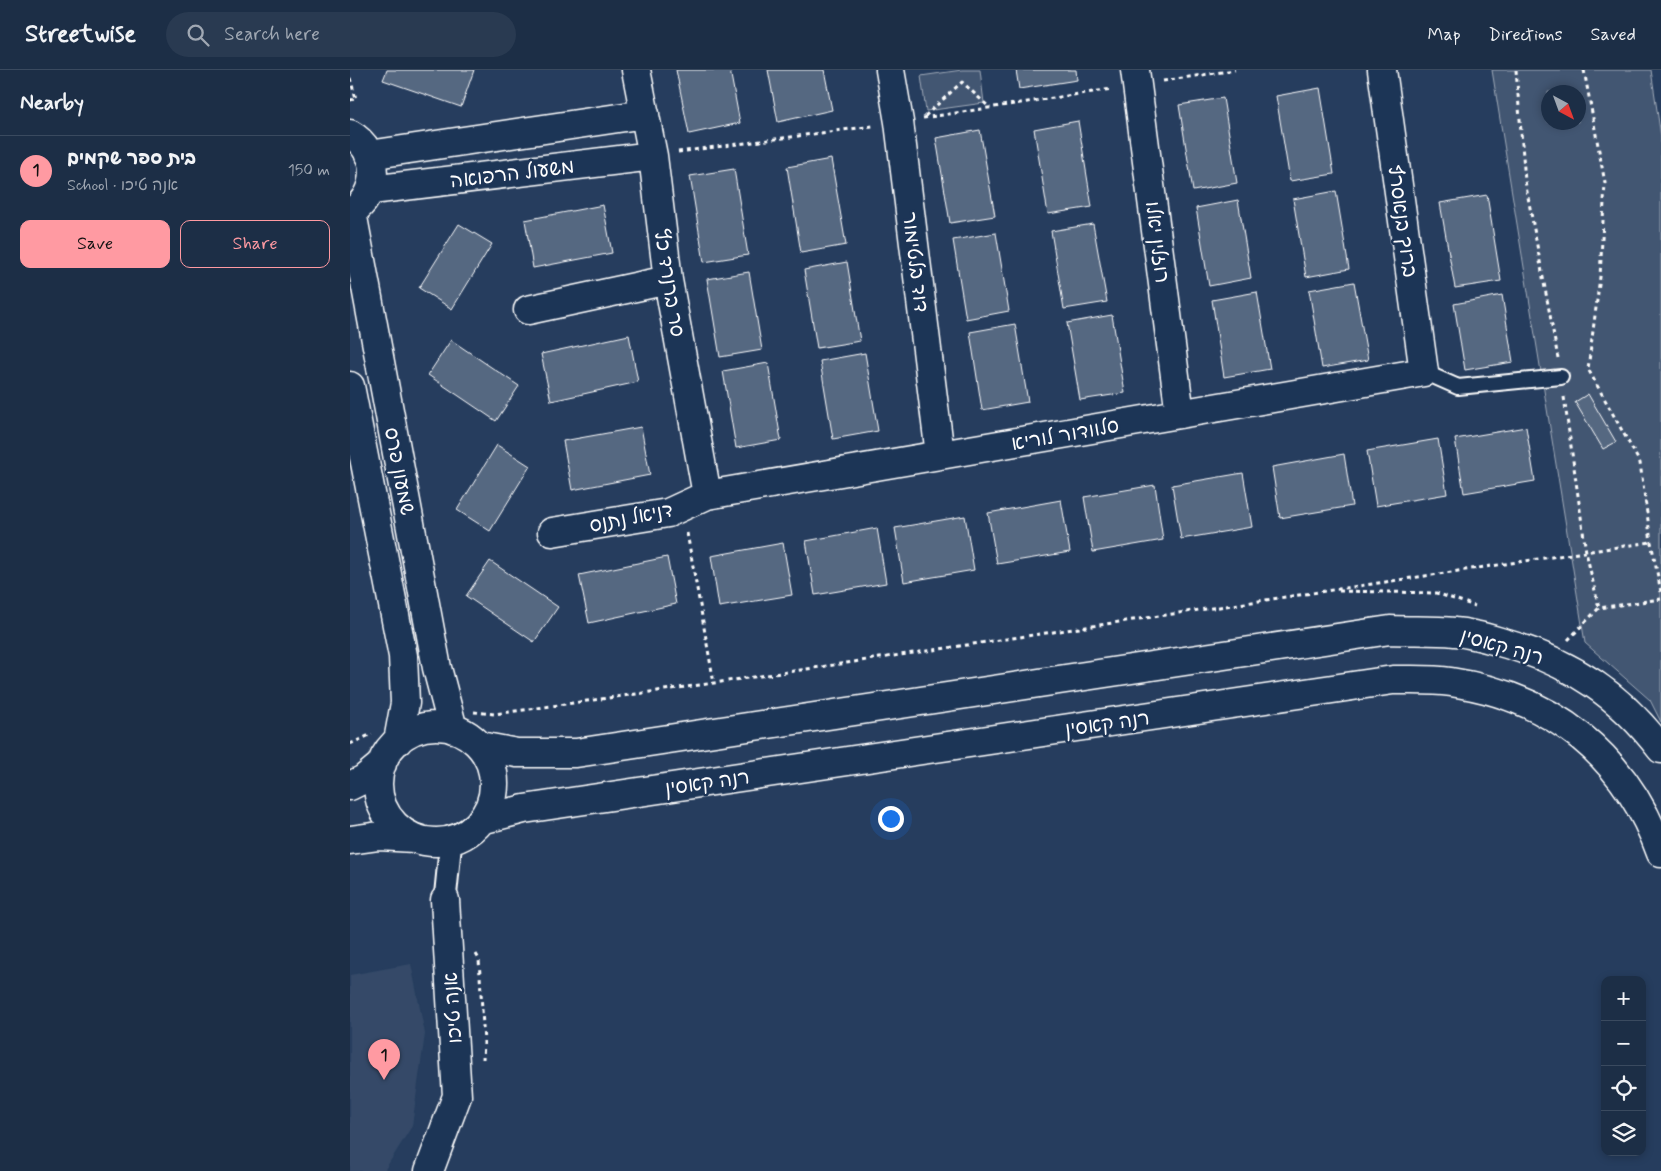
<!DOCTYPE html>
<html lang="en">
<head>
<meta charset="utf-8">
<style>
  :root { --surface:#1c2e46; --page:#293a51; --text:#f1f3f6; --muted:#a0a8b3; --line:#3a4a5f; --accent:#ff9aa2 }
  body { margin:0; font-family:Mynerve,"Playpen Sans Hebrew",sans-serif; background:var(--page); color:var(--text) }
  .controls { position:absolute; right:15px; bottom:15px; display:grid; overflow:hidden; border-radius:10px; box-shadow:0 2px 8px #0003 }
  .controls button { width:45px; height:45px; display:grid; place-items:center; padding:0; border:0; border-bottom:1px solid var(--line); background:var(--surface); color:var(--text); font:25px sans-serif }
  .compass { position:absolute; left:1191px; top:15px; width:45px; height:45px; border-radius:50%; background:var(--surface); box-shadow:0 2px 8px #0003; rotate:139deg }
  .you { position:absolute; left:540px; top:748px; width:18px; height:18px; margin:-12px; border:4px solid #fff; border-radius:50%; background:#1a73e8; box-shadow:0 0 0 8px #1a73e833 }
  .badge { display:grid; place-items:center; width:32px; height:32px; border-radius:50%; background:var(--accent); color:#111; font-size:16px; font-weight:700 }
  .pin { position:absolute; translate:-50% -41px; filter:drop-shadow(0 1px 2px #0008) }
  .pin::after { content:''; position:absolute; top:26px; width:18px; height:15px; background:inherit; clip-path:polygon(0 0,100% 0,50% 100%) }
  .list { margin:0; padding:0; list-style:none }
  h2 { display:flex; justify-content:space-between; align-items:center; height:65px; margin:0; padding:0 20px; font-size:21px }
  h2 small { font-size:16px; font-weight:400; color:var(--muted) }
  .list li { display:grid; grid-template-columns:32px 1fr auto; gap:15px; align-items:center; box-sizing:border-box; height:70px; padding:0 20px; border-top:1px solid var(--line) }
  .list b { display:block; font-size:19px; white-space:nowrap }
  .list p { margin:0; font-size:16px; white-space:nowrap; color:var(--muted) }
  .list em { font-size:16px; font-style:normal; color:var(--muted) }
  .actions { display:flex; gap:10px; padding:15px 20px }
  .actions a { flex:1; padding:11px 0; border:1px solid var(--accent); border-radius:10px; text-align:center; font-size:18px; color:var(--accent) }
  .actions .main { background:var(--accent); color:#111 }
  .icon { flex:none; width:28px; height:28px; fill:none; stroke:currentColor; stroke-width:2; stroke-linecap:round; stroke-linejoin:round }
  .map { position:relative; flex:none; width:1311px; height:1101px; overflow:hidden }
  header { display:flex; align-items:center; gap:30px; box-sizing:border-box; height:70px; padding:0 25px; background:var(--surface); border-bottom:1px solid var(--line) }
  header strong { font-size:24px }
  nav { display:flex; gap:28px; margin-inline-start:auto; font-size:18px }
  .search { width:350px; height:45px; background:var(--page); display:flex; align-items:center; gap:12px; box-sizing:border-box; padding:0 18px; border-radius:28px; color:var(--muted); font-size:19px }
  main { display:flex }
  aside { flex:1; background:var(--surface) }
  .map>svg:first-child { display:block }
  .built { fill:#344a68 }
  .green { fill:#425672; stroke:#a0aab8; fill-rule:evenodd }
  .building { fill:#556781; stroke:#fff }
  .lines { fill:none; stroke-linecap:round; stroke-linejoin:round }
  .service-casing { stroke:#fff; stroke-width:18 }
  .pedestrian-casing { stroke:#fff; stroke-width:25 }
  .minor-casing { stroke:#fff; stroke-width:31 }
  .tertiary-casing { stroke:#fff; stroke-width:31 }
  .path { stroke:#fff; stroke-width:3; stroke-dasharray:4 4; stroke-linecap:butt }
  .service { stroke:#1d3557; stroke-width:14 }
  .pedestrian { stroke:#1d3557; stroke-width:21 }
  .minor { stroke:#1d3557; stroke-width:28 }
  .tertiary { stroke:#1d3557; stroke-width:28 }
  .labels { text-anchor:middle; stroke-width:5; stroke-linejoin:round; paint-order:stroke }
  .street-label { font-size:20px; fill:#fff; stroke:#1d3557 }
</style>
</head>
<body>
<header>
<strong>Streetwise</strong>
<div class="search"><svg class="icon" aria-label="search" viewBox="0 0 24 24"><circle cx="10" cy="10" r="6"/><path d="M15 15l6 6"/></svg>Search here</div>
<nav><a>Map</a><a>Directions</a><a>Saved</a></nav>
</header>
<main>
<aside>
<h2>Nearby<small></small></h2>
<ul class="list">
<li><span class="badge">1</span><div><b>בית ספר שקמים</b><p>School · אנה טיכו</p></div><em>150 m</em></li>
</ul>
<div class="actions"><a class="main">Save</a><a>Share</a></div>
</aside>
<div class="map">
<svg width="1311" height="1101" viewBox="0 0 1311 1101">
  <rect width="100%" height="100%" fill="#263d5e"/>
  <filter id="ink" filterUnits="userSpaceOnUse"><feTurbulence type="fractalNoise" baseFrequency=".02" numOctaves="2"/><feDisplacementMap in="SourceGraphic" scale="10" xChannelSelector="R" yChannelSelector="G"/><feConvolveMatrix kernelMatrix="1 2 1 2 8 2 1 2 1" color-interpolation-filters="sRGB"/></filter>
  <g filter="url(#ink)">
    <!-- built -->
    <path class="built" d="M 61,894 L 75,964 L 62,1056 L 34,1101 L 0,1101 L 0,905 Z"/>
    <!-- green -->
    <path class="green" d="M 612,0 L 630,0 L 634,33 L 576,41 L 571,6 Z
      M 1142,0 L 1301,0 L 1311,67 L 1311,652 L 1300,630 L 1235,573 ZM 1198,22 L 1228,22 L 1228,52 L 1198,52 Z"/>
    <!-- building -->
    <path class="building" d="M 37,0 L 124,0 L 111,37 L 33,10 Z
      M 326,0 L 380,0 L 390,53 L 339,64 Z
      M 418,0 L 474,0 L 482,40 L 428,52 Z
      M 666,0 L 726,0 L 727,10 L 669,19 Z
      M 970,18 L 984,104 L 940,111 L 926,26 Z
      M 873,28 L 887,113 L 843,121 L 829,35 Z
      M 728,51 L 742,137 L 698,144 L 684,59 Z
      M 630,60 L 645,146 L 600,153 L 586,68 Z
      M 481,89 L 496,175 L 451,183 L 437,97 Z
      M 384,99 L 398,185 L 354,192 L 340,106 Z
      M 986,121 L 999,199 L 956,207 L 943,129 Z
      M 1137,125 L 1151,211 L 1105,218 L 1090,133 Z
      M 888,130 L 901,208 L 859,216 L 846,138 Z
      M 253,135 L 262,183 L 183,198 L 175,150 Z
      M 109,154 L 142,174 L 102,239 L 69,218 Z
      M 743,154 L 757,232 L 714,239 L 701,161 Z
      M 646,163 L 659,241 L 616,249 L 603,170 Z
      M 497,192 L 510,271 L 467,278 L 454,200 Z
      M 399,202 L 412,280 L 370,287 L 357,209 Z
      M 1004,212 L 1018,290 L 972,298 L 959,220 Z
      M 907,222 L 920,299 L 874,307 L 862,230 Z
      M 1152,225 L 1163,292 L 1115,300 L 1104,234 Z
      M 762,245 L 775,323 L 730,330 L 717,253 Z
      M 665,254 L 678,332 L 632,340 L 620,262 Z
      M 279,265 L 288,312 L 201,331 L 191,284 Z
      M 101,270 L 169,316 L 146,351 L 78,305 Z
      M 515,283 L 528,361 L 483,369 L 470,291 Z
      M 418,293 L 431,370 L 386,378 L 373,301 Z
      M 1238,324 L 1266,372 L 1253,379 L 1225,332 Z
      M 291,357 L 300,405 L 222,420 L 213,371 Z
      M 1176,357 L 1185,411 L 1114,423 L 1105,369 Z
      M 1088,369 L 1097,424 L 1026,436 L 1017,381 Z
      M 147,375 L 180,396 L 140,461 L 107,440 Z
      M 994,384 L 1002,436 L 930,448 L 922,397 Z
      M 893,403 L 902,457 L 831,469 L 822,415 Z
      M 805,415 L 813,470 L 743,482 L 734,427 Z
      M 711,430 L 720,482 L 647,494 L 638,443 Z
      M 615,446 L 624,500 L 554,512 L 545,458 Z
      M 527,458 L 536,513 L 465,525 L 456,471 Z
      M 433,473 L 442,525 L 369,537 L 361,486 Z
      M 317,487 L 326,534 L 239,553 L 229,505 Z
      M 140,491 L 208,537 L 184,572 L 116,526 Z"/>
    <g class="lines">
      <!-- service casing -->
      <g class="service-casing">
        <path id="service" d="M 1074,302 L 1108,317 L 1211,307"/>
      </g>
      <!-- pedestrian casing -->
      <g class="pedestrian-casing">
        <path id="pedestrian" d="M 95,830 L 101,770"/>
      </g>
      <!-- minor casing -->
      <g class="minor-casing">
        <path id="minor" d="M 286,0 L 303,86 L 318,210 L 357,425
          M 540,0 L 549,52 L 590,385
          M 785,0 L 830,344
          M 19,85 L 295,44
          M 21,120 L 303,86
          M 178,240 L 318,210
          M 202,462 L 318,443 L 357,425 L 1074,302 L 1032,0
          M 79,1101 L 107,1026 L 95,830"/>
      </g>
      <!-- tertiary casing -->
      <g class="tertiary-casing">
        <path id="tertiary" d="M 0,64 C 31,81 30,125 0,143
          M 2,142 L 87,598 L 103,659
          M 0,316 L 53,586 L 55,633 L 48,671
          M28 714a58 58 0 1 1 116 0a58 58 0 1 1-116 0Z
          M 130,676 L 167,683 L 226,683 L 1040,560 C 1062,561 1084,560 1105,562 C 1122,563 1140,569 1157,574 C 1222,593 1270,625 1311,679
          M 0,716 L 14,709 L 32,694
          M 131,750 L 174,739 L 1043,610 C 1062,610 1082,609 1101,612 C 1203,627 1276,686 1311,783
          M 0,770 L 29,766 L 64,768"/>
      </g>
      <!-- path -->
      <path class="path" d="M 1166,0 L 1175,111 L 1208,288
        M 1234,0 L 1255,113 L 1250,207 L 1238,299 L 1290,393 L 1301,472 L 1311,522
        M 0,8 L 6,29 L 0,30
        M 813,11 L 885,0
        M 575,46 L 612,12 L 640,38
        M 573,48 L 762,19
        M 328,82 L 523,56
        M 1214,327 L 1236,482 L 1249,538
        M 337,463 L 364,613
        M 989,521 L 1086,523 L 1125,536
        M 1218,570 L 1249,538 L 1311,529
        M 124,642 L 145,644 L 364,613 L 1301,472
        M 0,674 L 22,664
        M 126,884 L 129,889 L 134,973 L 133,989"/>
      <!-- service -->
      <use href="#service" class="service"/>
      <!-- pedestrian -->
      <use href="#pedestrian" class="pedestrian"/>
      <!-- minor -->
      <use href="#minor" class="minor"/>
      <!-- tertiary -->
      <use href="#tertiary" class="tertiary"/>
    </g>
  </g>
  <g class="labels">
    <!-- street labels -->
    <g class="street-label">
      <text transform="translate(162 103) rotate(-7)" y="7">משעול הרפואה</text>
      <text transform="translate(1053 151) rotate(82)" y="7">ברוך בנאסרף</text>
      <text transform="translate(808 172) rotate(83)" y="7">רוזלין יאלו</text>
      <text transform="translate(566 192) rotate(83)" y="7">דוד בלטימור</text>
      <text transform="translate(320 213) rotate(81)" y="7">סר ברנרד כץ</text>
      <text transform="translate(715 364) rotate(-10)" y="7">סלוודור לוריא</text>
      <text transform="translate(50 401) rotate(79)" y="7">שמעון פרס</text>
      <text transform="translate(281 447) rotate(-11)" y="7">דניאל נתנס</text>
      <text transform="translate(1152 576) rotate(16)" y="7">רנה קאסין</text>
      <text transform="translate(757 653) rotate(-8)" y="7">רנה קאסין</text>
      <text transform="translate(357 712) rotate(-8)" y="7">רנה קאסין</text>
      <text transform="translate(102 938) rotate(-94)" y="7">אנה טיכו</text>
    </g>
  </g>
</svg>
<div class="controls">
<button>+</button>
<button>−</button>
<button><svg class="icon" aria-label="locate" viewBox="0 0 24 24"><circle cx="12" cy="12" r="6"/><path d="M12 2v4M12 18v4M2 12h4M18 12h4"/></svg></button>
<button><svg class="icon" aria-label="layers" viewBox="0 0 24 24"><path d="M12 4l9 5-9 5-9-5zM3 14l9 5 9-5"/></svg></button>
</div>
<svg class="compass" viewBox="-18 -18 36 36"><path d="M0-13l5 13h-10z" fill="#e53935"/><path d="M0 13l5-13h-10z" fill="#a0a8b3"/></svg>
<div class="you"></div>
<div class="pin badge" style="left:34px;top:1010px">1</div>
</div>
</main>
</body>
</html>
